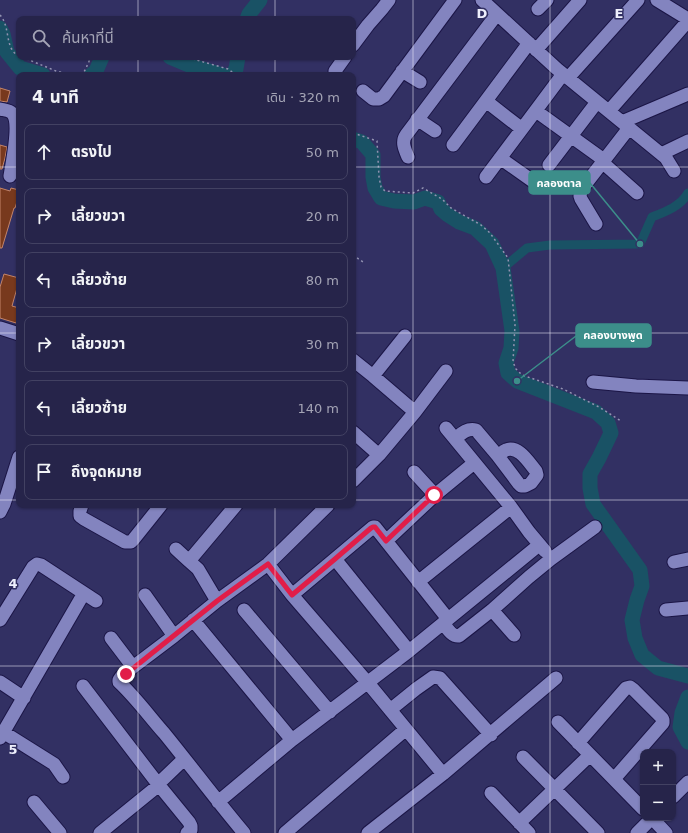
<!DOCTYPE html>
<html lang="th">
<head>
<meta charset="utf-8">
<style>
  :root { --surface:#26244a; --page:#2e2c51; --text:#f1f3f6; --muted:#a4a4b5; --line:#424162 }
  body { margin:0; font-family:"DejaVu Sans","Noto Sans Thai",sans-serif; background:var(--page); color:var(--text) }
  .controls { position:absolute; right:12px; bottom:12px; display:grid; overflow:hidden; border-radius:8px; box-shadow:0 1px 3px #0004 }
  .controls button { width:36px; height:36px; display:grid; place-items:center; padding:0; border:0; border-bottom:1px solid var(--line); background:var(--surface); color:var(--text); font:20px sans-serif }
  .stop { position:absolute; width:12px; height:12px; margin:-9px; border:3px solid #e11d48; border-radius:50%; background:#fff }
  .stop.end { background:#e11d48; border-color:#fff; box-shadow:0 1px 4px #0008 }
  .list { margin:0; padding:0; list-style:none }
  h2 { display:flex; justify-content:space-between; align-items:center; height:52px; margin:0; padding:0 16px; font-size:17px }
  h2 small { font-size:13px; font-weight:400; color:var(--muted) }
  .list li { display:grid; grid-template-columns:26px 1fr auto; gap:12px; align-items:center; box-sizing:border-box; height:56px; margin:0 8px 8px; padding:0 8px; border:1px solid var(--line); border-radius:8px }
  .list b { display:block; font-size:15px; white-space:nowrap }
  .list em { font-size:13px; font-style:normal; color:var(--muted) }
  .icon { flex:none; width:22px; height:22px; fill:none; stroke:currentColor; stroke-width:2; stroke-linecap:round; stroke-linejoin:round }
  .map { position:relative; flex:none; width:688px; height:833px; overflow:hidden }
  .search { position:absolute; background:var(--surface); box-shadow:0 1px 3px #0004; left:16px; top:16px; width:340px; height:44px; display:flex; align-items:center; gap:10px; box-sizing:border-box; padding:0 14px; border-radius:8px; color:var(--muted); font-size:15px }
  .panel { position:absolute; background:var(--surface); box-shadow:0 1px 3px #0004; left:16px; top:72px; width:340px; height:436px; border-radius:8px }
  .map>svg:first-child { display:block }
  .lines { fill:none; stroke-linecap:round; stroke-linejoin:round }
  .canal { stroke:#195265; stroke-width:9 }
  .river { stroke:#195265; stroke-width:15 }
  .building { fill:#78391d; stroke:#c48469 }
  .minor-casing { stroke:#1b1546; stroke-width:15 }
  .path { stroke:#9393b2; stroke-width:1.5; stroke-dasharray:2 3; stroke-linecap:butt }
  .minor { stroke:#8384bf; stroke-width:13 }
  .route { stroke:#e11d48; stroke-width:5 }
  .grid { fill:none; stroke:#eeeffc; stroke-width:1; stroke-opacity:0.55 }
  .grid-label { font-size:13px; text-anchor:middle; font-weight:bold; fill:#eeeffc; stroke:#323063; stroke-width:3; stroke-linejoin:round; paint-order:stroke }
  .leader { fill:none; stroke:#3c8e8a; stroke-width:1.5 }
  .callout-dot { fill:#3c8e8a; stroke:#323063; stroke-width:1.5 }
  .callout { fill:#3c8e8a; stroke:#3c8e8a; stroke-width:1.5 }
  .callout-label { font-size:11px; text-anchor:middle; font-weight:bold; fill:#fff }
</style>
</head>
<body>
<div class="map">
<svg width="688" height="833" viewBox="0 0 688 833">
  <rect width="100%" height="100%" fill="#323063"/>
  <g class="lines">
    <!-- canal -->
    <path class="canal" d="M 503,268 L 527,248 L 550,245 L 640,244 L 652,217 C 665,212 681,206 688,193"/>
    <!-- river -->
    <path class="river" d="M 247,19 L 249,14 L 260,0
      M 0,28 L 3,34 L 7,52 L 20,68 L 43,75
      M 170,57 L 189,65 L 222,75
      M 91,75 L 96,71 L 102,57
      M 232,75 L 236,69 L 238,57
      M 353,139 L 362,142 L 373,155 L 373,177 L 375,188 L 381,198 L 394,201 L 414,202 L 425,198 L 438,202 L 441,209 L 448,215 L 459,222 L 475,228 L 492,244 L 503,268 L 512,331 L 511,348 L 506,363 L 508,373 L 517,381 L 596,412 L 608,423 L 611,433 L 599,458 L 590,474 L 590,488 L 593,504 L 640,570 L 642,586 L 637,600 L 632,620 L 635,638 L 642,655 L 658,668 L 688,676
      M 688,697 L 682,713 L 680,727 L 688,742"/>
  </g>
  <!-- building -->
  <path class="building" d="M 0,88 L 10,91 L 7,102 L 0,101 Z
    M 0,145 L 7,147 L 5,158 L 2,169 L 0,169 Z
    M 0,188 L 10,191 L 11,188 L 19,190 L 19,195 L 15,208 L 14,208 L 2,248 L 0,248 Z
    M 4,274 L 19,278 L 19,281 L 12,306 L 19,308 L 19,313 L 16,323 L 0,318 L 0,287 Z"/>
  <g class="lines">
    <!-- minor casing -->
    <g class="minor-casing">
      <path id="minor" d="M 482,0 L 557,69 L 666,158 L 674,171
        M 657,0 L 688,19
        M 538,9 L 547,0
        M 353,45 L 368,25 L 382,9 L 389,0
        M 536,50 L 580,0
        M 335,71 L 345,57
        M 402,71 L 420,82
        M 568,78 L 638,0
        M 363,91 L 373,99 L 379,99 L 384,96 L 455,0
        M 486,101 L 522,129
        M 0,109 C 4,110 9,110 12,113 C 21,122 12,163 10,176
        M 536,111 L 604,160
        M 609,111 L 688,21
        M 417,119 L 435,131
        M 622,122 L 688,94
        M 453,145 L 529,43
        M 661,154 L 688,141
        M 408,157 C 405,150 401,142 406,135 L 497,14
        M 500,158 L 534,182
        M 602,162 L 637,193
        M 549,165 L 597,102
        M 486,177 L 563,74
        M 596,224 L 581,199 L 580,196 L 581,190 L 629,128
        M 0,328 L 19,334
        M 353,360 L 373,376 L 415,412
        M 373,376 L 405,336
        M 593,382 L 636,386 L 688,388
        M 446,428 L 511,507 L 529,532 L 545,551
        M 353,432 L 379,455
        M 455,439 C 462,433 467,428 476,430 L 498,456 L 519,484 L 521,486 L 525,486 L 531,483 L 537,475 L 536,471 C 529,463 519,445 506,450 C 503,451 501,454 498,456
        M 414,472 L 435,495
        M 353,481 L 379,455 L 415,412 L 446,371
        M 82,505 L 80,511 L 80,516 L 84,519 L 125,542 L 131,542 L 133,540 L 161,505
        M 0,512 L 4,504 L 19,457
        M 386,541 L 435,495 L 474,463
        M 176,549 L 189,561
        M 335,559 L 409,651
        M 674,562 L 688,559
        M 268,564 L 292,595 L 368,683 L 443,774
        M 418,582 L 511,507
        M 145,595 L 174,636
        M 292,595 L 373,527 L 375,527 L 448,619
        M 217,601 L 198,569 L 189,561 L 236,505
        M 244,610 L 330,712
        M 492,610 L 514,635
        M 666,610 L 688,608
        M 0,620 L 33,567 L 37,564 L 41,565 L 96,601
        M 193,620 L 292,740
        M 443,623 C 447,628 452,637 459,636 L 492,610 L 529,577 L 551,559 L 595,527
        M 111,638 L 133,667
        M 0,682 L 24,698
        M 83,686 L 158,784 L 189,822 L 191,826 L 191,830 L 187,833
        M 390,710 L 416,689 L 433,677 L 440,678 L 491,735
        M 558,722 L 643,809
        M 3,732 L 54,764 L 63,777
        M 0,738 L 84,593
        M 578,743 L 626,688 L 630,687 L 634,690 L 662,718 L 663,720 L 663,723 L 614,779
        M 523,757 L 598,833
        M 158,784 L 184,759
        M 491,793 L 529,833
        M 673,797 L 688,782
        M 34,802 L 60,833
        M 218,802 L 292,740 L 409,651 L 539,545
        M 652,818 L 666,833
        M 519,823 L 590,755
        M 100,833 L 159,785
        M 244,833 C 216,800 191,766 164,733 C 149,716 136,698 119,682 L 119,680 L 121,677 L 133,667 L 174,636 L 217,601 L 268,564 L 328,505
        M 285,833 L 406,729
        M 368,833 L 443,774 L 556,678
        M 637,833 L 652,818"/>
    </g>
    <!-- path -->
    <path class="path" d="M 0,15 C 11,27 4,49 19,56
      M 22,57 L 56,71 L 74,75
      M 188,57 L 193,59 L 228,69 L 236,75
      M 76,75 L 83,74 L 86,68 L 91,57
      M 353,133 L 377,141 L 379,177 L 381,187 L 385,191 L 413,193 L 423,188 L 442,199 L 451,208 L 481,225 L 490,233 L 508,258 L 515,325 L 513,362 L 516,369 L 522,375 L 563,389 L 599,407 L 621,421
      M 353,255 L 363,262"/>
    <!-- minor -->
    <use href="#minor" class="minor"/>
  </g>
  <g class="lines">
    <!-- route -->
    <path class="route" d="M 126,674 L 217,601 L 268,564 L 292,595 L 335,559 L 371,528 L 373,527 L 375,527 L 386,541 L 434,495"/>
  </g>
  <!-- grid -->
  <path class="grid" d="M 138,0 L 138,19M 275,0 L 275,19M 413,0 L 413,833M 550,0 L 550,833M 138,57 L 138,75M 275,57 L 275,75M 0,167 L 19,167M 353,167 L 688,167M 0,333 L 19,333M 353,333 L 688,333M 0,500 L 19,500M 353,500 L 688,500M 138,505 L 138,833M 275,505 L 275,833M 0,666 L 688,666"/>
  <g class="grid-label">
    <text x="482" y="18">D</text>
    <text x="619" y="18">E</text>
    <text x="13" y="588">4</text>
    <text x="13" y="754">5</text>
  </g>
  <!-- callouts -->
  <path class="leader" d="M640 244L590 183M517 381L576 336"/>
  <g class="callout-dot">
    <circle cx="640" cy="244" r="4"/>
    <circle cx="517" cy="381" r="4"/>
  </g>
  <g class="callout">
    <rect x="529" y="171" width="61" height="23" rx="4"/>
    <rect x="576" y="324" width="75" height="23" rx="4"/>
  </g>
  <g class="callout-label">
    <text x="559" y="187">คลองตาล</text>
    <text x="613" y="339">คลองบางพูด</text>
  </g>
</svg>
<div class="controls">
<button>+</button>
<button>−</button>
</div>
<div class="stop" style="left:434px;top:495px"></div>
<div class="stop end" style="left:126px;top:674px"></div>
<div class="search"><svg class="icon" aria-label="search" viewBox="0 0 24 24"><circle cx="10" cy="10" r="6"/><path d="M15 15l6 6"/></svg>ค้นหาที่นี่</div>
<section class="panel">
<h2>4 นาที<small>เดิน · 320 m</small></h2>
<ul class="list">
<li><svg class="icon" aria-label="ahead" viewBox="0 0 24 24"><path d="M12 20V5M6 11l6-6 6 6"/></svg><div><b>ตรงไป</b></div><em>50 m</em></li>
<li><svg class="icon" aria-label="right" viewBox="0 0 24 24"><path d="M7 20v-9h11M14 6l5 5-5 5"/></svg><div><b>เลี้ยวขวา</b></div><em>20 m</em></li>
<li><svg class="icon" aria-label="left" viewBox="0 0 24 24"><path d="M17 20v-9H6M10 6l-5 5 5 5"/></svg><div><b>เลี้ยวซ้าย</b></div><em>80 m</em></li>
<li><svg class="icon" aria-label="right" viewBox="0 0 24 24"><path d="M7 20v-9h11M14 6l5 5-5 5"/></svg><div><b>เลี้ยวขวา</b></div><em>30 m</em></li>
<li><svg class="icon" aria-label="left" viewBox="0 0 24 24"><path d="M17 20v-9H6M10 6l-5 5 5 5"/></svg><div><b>เลี้ยวซ้าย</b></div><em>140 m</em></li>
<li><svg class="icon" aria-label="arrive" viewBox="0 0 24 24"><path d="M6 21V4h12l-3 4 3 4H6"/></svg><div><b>ถึงจุดหมาย</b></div></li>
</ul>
</section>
</div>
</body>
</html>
